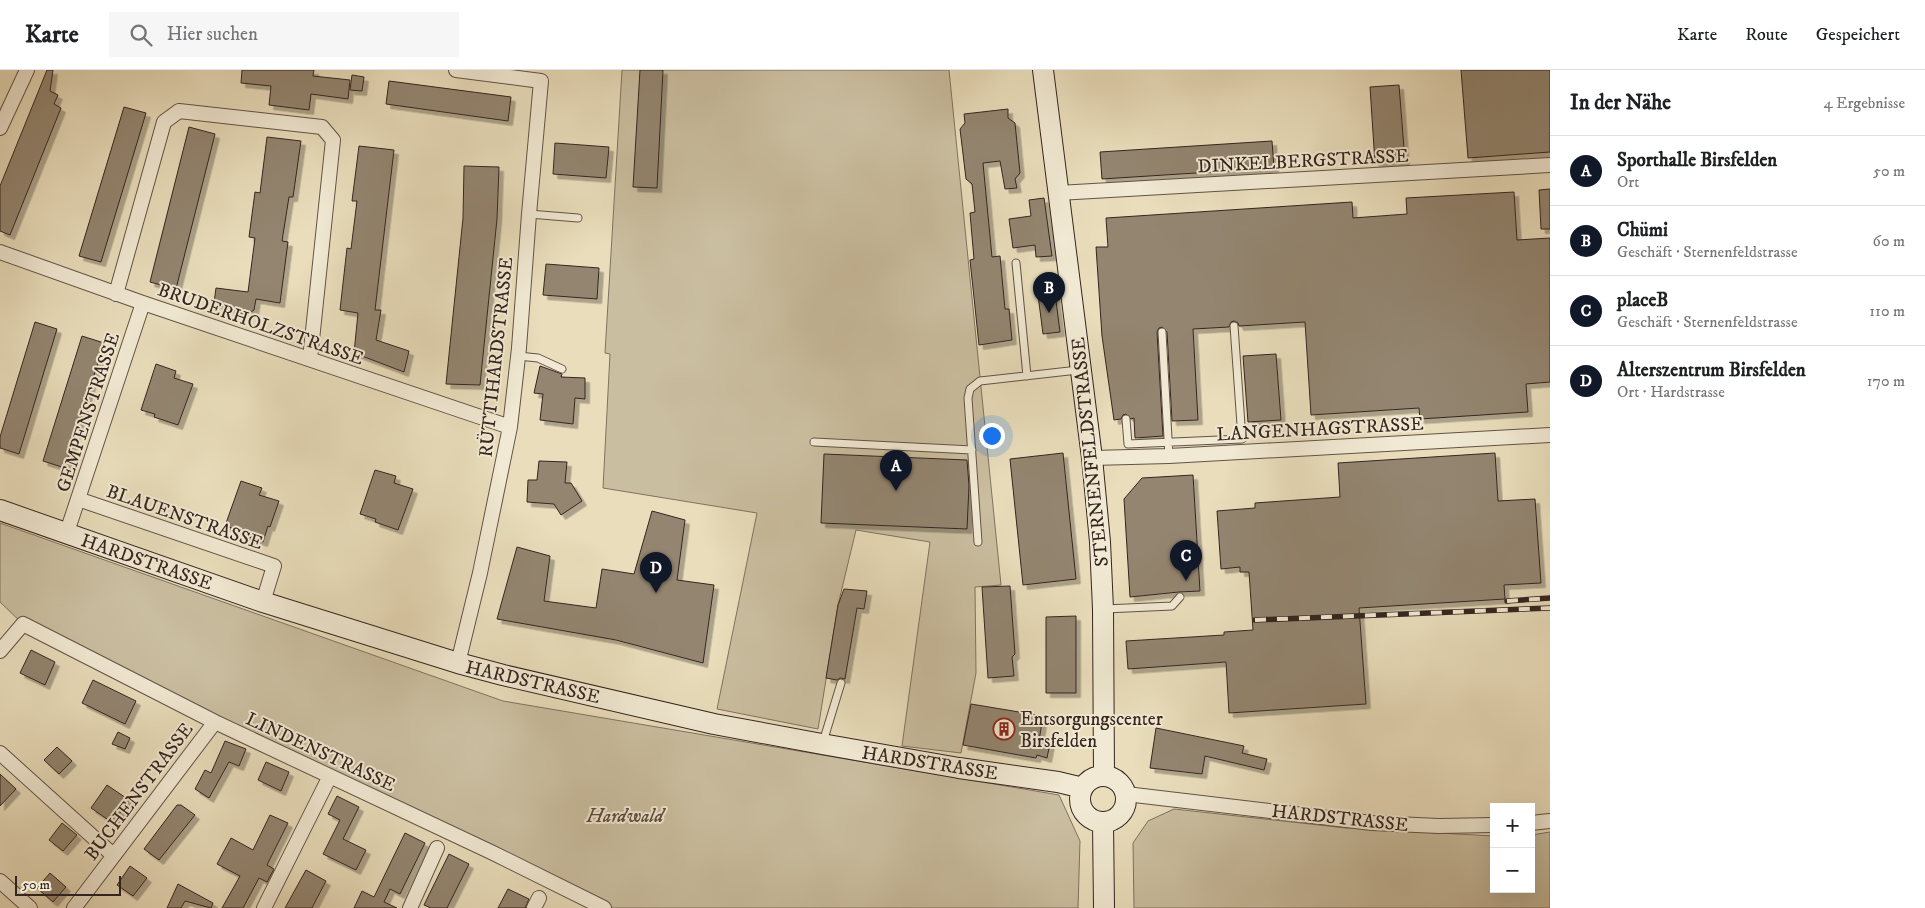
<!DOCTYPE html>
<html lang="de">
<head>
<meta charset="utf-8">
<style>
  :root { --surface:#fff; --page:#f6f6f6; --text:#202124; --muted:#757577; --line:#e0e0e0; --accent:#111827 }
  body { margin:0; font-family:"IM FELL DW Pica",serif; background:var(--page); color:var(--text) }
  .controls { position:absolute; right:15px; bottom:15px; display:grid; overflow:hidden; border-radius:0px; box-shadow:0 5px 20px #0002 }
  .controls button { width:45px; height:45px; display:grid; place-items:center; padding:0; border:0; border-bottom:1px solid var(--line); background:var(--surface); color:var(--text); font:25px sans-serif }
  .scale { position:absolute; left:15px; bottom:12px; width:106px; box-sizing:border-box; padding-left:5px; border:2px solid #35251f; border-top:0; font-size:14px; line-height:18px; white-space:nowrap; color:#35251f; -webkit-text-stroke:4px #f1e9d3; paint-order:stroke }
  .you { position:absolute; left:991px; top:365px; width:18px; height:18px; margin:-12px; border:4px solid #fff; border-radius:50%; background:#1a73e8; box-shadow:0 0 0 8px #1a73e833 }
  .badge { display:grid; place-items:center; width:32px; height:32px; border-radius:50%; background:var(--accent); color:#fff; font-size:16px; font-weight:700 }
  .pin { position:absolute; translate:-50% -41px; filter:drop-shadow(0 1px 2px #0008) }
  .pin::after { content:''; position:absolute; top:26px; width:18px; height:15px; background:inherit; clip-path:polygon(0 0,100% 0,50% 100%) }
  .list { margin:0; padding:0; list-style:none }
  h2 { display:flex; justify-content:space-between; align-items:center; height:65px; margin:0; padding:0 20px; font-size:21px }
  h2 small { font-size:16px; font-weight:400; color:var(--muted) }
  .list li { display:grid; grid-template-columns:32px 1fr auto; gap:15px; align-items:center; box-sizing:border-box; height:70px; padding:0 20px; border-top:1px solid var(--line) }
  .list b { display:block; font-size:19px; white-space:nowrap }
  .list p { margin:0; font-size:16px; white-space:nowrap; color:var(--muted) }
  .list em { font-size:16px; font-style:normal; color:var(--muted) }
  .icon { flex:none; width:28px; height:28px; fill:none; stroke:currentColor; stroke-width:2; stroke-linecap:round; stroke-linejoin:round }
  .map { position:relative; flex:none; width:1550px; height:838px; overflow:hidden }
  header { display:flex; align-items:center; gap:30px; box-sizing:border-box; height:70px; padding:0 25px; background:var(--surface); border-bottom:1px solid var(--line) }
  header strong { font-size:24px }
  nav { display:flex; gap:28px; margin-inline-start:auto; font-size:18px }
  .search { width:350px; height:45px; background:var(--page); display:flex; align-items:center; gap:12px; box-sizing:border-box; padding:0 18px; border-radius:0px; color:var(--muted); font-size:19px }
  main { display:flex }
  aside { flex:1; background:var(--surface) }
  .map>svg:first-child { display:block }
  .green { fill:#cabea0; stroke:#807260 }
  .building { fill:#938570; stroke:#35251f; filter:url(#shadow) }
  .lines { fill:none; stroke-linecap:round; stroke-linejoin:round }
  .lane-casing { stroke:#625346; stroke-width:9 }
  .street-casing { stroke:#625346; stroke-width:16 }
  .secondary-casing { stroke:#35251f; stroke-width:22 }
  .lane { stroke:#f1e9d3; stroke-width:7 }
  .street { stroke:#f1e9d3; stroke-width:14 }
  .secondary { stroke:#f1e9d3; stroke-width:20 }
  .rail-casing { stroke:#35251f; stroke-width:5.5 }
  .rail { stroke:#f1e9d3; stroke-width:4; stroke-dasharray:11; stroke-linecap:butt }
  .labels { text-anchor:middle; stroke-width:4; stroke-linejoin:round; paint-order:stroke }
  .street-label { font-size:19px; fill:#35251f; stroke:#f1e9d3 }
  .poi-label { font-size:19px; fill:#35251f; stroke:#f1e9d3; text-anchor:start }
  .park-label { font-size:19px; font-style:italic; fill:#5a4b3f; stroke:#f1e9d3 }
</style>
</head>
<body>
<header>
<strong>Karte</strong>
<div class="search"><svg class="icon" aria-label="search" viewBox="0 0 24 24"><circle cx="10" cy="10" r="6"/><path d="M15 15l6 6"/></svg>Hier suchen</div>
<nav><a>Karte</a><a>Route</a><a>Gespeichert</a></nav>
</header>
<main>
<div class="map">
<svg width="1550" height="838" viewBox="0 0 1550 838">
  <defs>
    <filter id="shadow"><feDropShadow dx="4.5" dy="4.5" stdDeviation="0" flood-color="#0004"/></filter>
  </defs>
  <rect width="100%" height="100%" fill="#e9ddbb"/>
  <filter id="stains"><feTurbulence type="fractalNoise" baseFrequency=".004" numOctaves="4"/><feColorMatrix values="0 0 0 0 .2 0 0 0 0 .09 0 0 0 0 .02 0 0 0 .5 -.17"/></filter>
  <radialGradient id="worn" r=".72"><stop offset=".6" stop-color="#630" stop-opacity="0"/><stop offset="1" stop-color="#630" stop-opacity=".3"/></radialGradient>
  <!-- green -->
  <path class="green" d="M 622,0 L 949,0 L 1001,515 L 975,517 L 976,603 L 961,683 L 902,676 L 930,472 L 856,460 L 838,535 L 818,659 L 717,639 L 757,443 L 603,418 L 610,284 L 605,283 Z
    M 0,453 L 503,631 L 1059,725 L 1080,771 L 1078,838 L 604,838 L 23,554 L 0,532 Z
    M 1174,739 L 1346,758 L 1494,766 L 1494,819 L 1531,819 L 1531,765 L 1550,762 L 1550,838 L 1134,838 L 1133,773 L 1148,751 Z"/>
  <!-- building -->
  <path class="building" d="M 47,0 L 53,0 L 50,21 L 58,25 L 54,34 L 61,38 L 10,165 L 0,161 L 0,116 Z
    M 242,0 L 314,0 L 313,6 L 350,10 L 348,29 L 311,24 L 309,40 L 269,35 L 271,16 L 241,13 Z
    M 640,0 L 663,0 L 657,118 L 633,117 Z
    M 1461,0 L 1550,0 L 1550,82 L 1468,88 Z
    M 352,5 L 364,7 L 362,21 L 350,20 Z
    M 389,11 L 511,27 L 508,51 L 386,34 Z
    M 1399,15 L 1405,91 L 1375,93 L 1370,17 Z
    M 124,37 L 146,43 L 101,192 L 79,186 Z
    M 1008,39 L 1008,48 L 1015,53 L 1020,103 L 1015,109 L 1017,118 L 1005,119 L 1000,91 L 983,93 L 992,187 L 1000,186 L 1005,239 L 1009,239 L 1012,270 L 979,275 L 970,190 L 974,189 L 970,143 L 975,142 L 972,114 L 966,109 L 960,59 L 965,53 L 964,44 Z
    M 189,57 L 215,64 L 176,219 L 150,212 Z
    M 267,67 L 301,71 L 293,127 L 289,127 L 282,171 L 288,172 L 280,233 L 256,229 L 254,240 L 247,245 L 214,233 L 216,218 L 248,222 L 255,168 L 249,167 L 255,122 L 260,123 Z
    M 1272,71 L 1274,98 L 1102,109 L 1100,82 Z
    M 555,73 L 609,77 L 606,108 L 553,104 Z
    M 359,76 L 394,80 L 375,240 L 381,240 L 376,270 L 409,281 L 404,302 L 354,283 L 358,243 L 340,240 L 347,178 L 351,179 L 357,131 L 352,131 Z
    M 464,96 L 499,97 L 497,149 L 480,315 L 446,314 L 463,148 Z
    M 1550,119 L 1550,159 L 1541,159 L 1539,120 Z
    M 1514,122 L 1517,170 L 1550,168 L 1550,312 L 1526,314 L 1528,342 L 1420,349 L 1419,338 L 1311,345 L 1305,252 L 1239,256 L 1238,253 L 1234,251 L 1231,252 L 1229,257 L 1193,259 L 1198,350 L 1172,351 L 1167,262 L 1162,257 L 1159,258 L 1157,262 L 1163,366 L 1135,368 L 1134,348 L 1131,349 L 1126,344 L 1123,345 L 1121,349 L 1114,350 L 1102,266 L 1096,177 L 1108,177 L 1106,148 L 1352,132 L 1353,148 L 1407,144 L 1406,128 Z
    M 1044,128 L 1052,186 L 1036,187 L 1035,175 L 1013,178 L 1009,149 L 1031,146 L 1029,130 Z
    M 546,194 L 599,198 L 597,229 L 543,225 Z
    M 1055,223 L 1060,262 L 1043,264 L 1038,225 Z
    M 35,252 L 57,259 L 19,384 L 0,378 L 0,367 Z
    M 82,266 L 104,273 L 65,398 L 43,391 Z
    M 1276,284 L 1281,350 L 1248,352 L 1243,286 Z
    M 156,294 L 176,301 L 174,308 L 193,314 L 178,355 L 154,347 L 155,344 L 141,340 Z
    M 540,296 L 562,304 L 561,307 L 585,308 L 585,329 L 575,328 L 573,354 L 540,350 L 543,324 L 534,323 Z
    M 1063,383 L 1076,509 L 1023,515 L 1010,389 Z
    M 1495,383 L 1498,431 L 1535,429 L 1541,513 L 1504,515 L 1505,529 L 1359,538 L 1366,634 L 1229,643 L 1226,592 L 1128,599 L 1126,571 L 1224,565 L 1224,562 L 1253,560 L 1249,502 L 1240,502 L 1240,497 L 1221,499 L 1217,441 L 1255,438 L 1255,433 L 1340,427 L 1338,393 Z
    M 824,384 L 967,390 L 969,416 L 967,459 L 821,453 Z
    M 539,391 L 567,392 L 565,413 L 571,413 L 582,431 L 561,445 L 554,434 L 527,432 L 528,410 L 537,410 Z
    M 375,400 L 396,406 L 394,413 L 413,419 L 398,460 L 375,452 L 376,449 L 360,444 Z
    M 1193,405 L 1200,521 L 1179,522 L 1130,527 L 1124,429 L 1142,408 Z
    M 241,411 L 262,418 L 259,425 L 279,431 L 270,457 L 268,456 L 263,472 L 240,464 L 241,461 L 225,456 Z
    M 652,441 L 685,450 L 677,510 L 714,515 L 703,593 L 616,570 L 497,549 L 517,477 L 550,486 L 544,531 L 596,538 L 602,499 L 634,504 Z
    M 1010,516 L 1015,584 L 1012,587 L 1014,606 L 988,608 L 982,517 Z
    M 844,519 L 867,521 L 864,539 L 857,538 L 845,609 L 840,608 L 837,610 L 826,608 L 838,535 Z
    M 1076,546 L 1076,623 L 1046,623 L 1046,547 Z
    M 31,580 L 55,592 L 45,615 L 20,603 Z
    M 93,610 L 136,631 L 125,654 L 82,633 Z
    M 971,634 L 1043,646 L 1039,671 L 1050,673 L 1047,688 L 1037,685 L 1036,688 L 963,675 Z
    M 1156,658 L 1244,676 L 1242,683 L 1267,689 L 1264,700 L 1205,686 L 1202,704 L 1150,698 Z
    M 118,662 L 130,668 L 125,679 L 112,674 Z
    M 225,671 L 246,679 L 239,696 L 229,692 L 209,728 L 195,719 L 205,700 L 211,703 Z
    M 57,677 L 72,691 L 59,704 L 44,690 Z
    M 266,692 L 289,702 L 281,721 L 258,710 Z
    M 0,704 L 16,719 L 0,736 Z
    M 107,715 L 129,730 L 113,753 L 91,738 Z
    M 337,726 L 359,737 L 343,769 L 366,780 L 356,800 L 323,784 L 340,750 L 328,744 Z
    M 177,735 L 181,735 L 195,745 L 159,790 L 144,779 Z
    M 270,745 L 288,753 L 267,795 L 274,799 L 267,812 L 259,808 L 243,838 L 222,838 L 240,806 L 217,794 L 231,768 L 253,780 Z
    M 62,753 L 77,765 L 63,781 L 49,770 Z
    M 405,763 L 425,773 L 400,824 L 390,819 L 384,832 L 397,838 L 354,838 L 362,821 L 374,827 Z
    M 449,784 L 469,794 L 447,838 L 431,838 L 424,835 Z
    M 130,796 L 147,808 L 133,826 L 117,815 Z
    M 306,800 L 326,811 L 315,832 L 312,838 L 285,838 Z
    M 50,803 L 66,817 L 53,832 L 37,818 Z
    M 178,814 L 213,833 L 211,838 L 185,831 L 181,838 L 167,838 Z
    M 508,819 L 529,829 L 525,838 L 498,838 Z"/>
  <g class="lines">
    <!-- lane casing -->
    <g class="lane-casing">
      <path id="lane" d="M 529,144 L 578,148
        M 1016,193 L 1027,306
        M 1162,262 L 1169,386
        M 518,286 L 538,288 L 562,299
        M 1126,349 L 1128,374 L 1242,369 L 1234,256
        M 814,372 L 972,380
        M 978,472 L 968,328 L 970,319 L 980,311 L 1078,300
        M 1105,539 L 1172,536 L 1180,527
        M 823,672 L 841,613"/>
    </g>
    <!-- street casing -->
    <g class="street-casing">
      <path id="street" d="M 456,0 L 541,11 L 529,144 L 519,278 L 510,357 L 480,503 L 458,593
        M 0,58 L 27,0
        M 1058,123 L 1550,95
        M 0,182 L 143,233 L 510,357
        M 116,224 L 164,52 L 179,41 L 322,57 L 333,70 L 310,289
        M 1092,388 L 1169,386 L 1550,365
        M 78,429 L 274,496 L 263,532
        M 67,462 L 143,233
        M 0,581 L 23,554 L 215,652 L 491,782 L 604,838
        M 0,683 L 113,785
        M 1126,724 L 1372,753 L 1439,756 L 1494,755
        M 1531,753 L 1550,751
        M 0,811 L 30,838
        M 74,838 L 215,652
        M 264,838 L 330,706
        M 410,838 L 437,778
        M 534,838 L 539,828"/>
    </g>
    <!-- secondary casing -->
    <g class="secondary-casing">
      <path id="secondary" d="M 1043,0 L 1092,388 L 1100,472 L 1103,539 L 1104,705
        M 0,440 L 263,532 L 458,593 L 503,605 L 714,654 L 822,674 L 959,698 L 1058,712 L 1083,718
        M1080 729a23 23 0 1 1 46 0a23 23 0 1 1-46 0Z
        M 1103,752 L 1104,838"/>
    </g>
    <!-- lane -->
    <use href="#lane" class="lane"/>
    <!-- street -->
    <use href="#street" class="street"/>
    <!-- secondary -->
    <use href="#secondary" class="secondary"/>
    <!-- rail casing -->
    <g class="rail-casing">
      <path id="rail" d="M 1507,531 L 1550,528
        M 1255,550 L 1550,538"/>
    </g>
    <!-- rail -->
    <use href="#rail" class="rail"/>
  </g>
  <!-- icons -->
  <defs>
    <g id="building-ring" transform="scale(1.125)"><circle r="9.5" fill="#f1e9d3" stroke="#8f2418" stroke-width="1.5"/><path d="M-4-6H4V6H1V3H-1V6H-4ZM-2.5-4.3h1.7v1.8h-1.7ZM.8-4.3h1.7v1.8H.8ZM-2.5-1h1.7V.8h-1.7ZM.8-1h1.7V.8H.8Z" fill="#8f2418"/></g>
  </defs>
  <g fill-rule="evenodd">
    <use href="#building-ring" x="1004" y="659"/>
  </g>
  <g class="labels">
    <!-- street labels -->
    <g class="street-label">
      <text transform="translate(1303 90) rotate(-3)" y="7">DINKELBERGSTRASSE</text>
      <text transform="translate(261 253) rotate(19)" y="7">BRUDERHOLZSTRASSE</text>
      <text transform="translate(495 287) rotate(-84)" y="7">RÜTTIHARDSTRASSE</text>
      <text transform="translate(87 342) rotate(-72)" y="7">GEMPENSTRASSE</text>
      <text transform="translate(1320 358) rotate(-3)" y="7">LANGENHAGSTRASSE</text>
      <text transform="translate(1089 382) rotate(-96)" y="7">STERNENFELDSTRASSE</text>
      <text transform="translate(185 446) rotate(19)" y="7">BLAUENSTRASSE</text>
      <text transform="translate(147 491) rotate(19)" y="7">HARDSTRASSE</text>
      <text transform="translate(533 611) rotate(13)" y="7">HARDSTRASSE</text>
      <text transform="translate(321 681) rotate(25)" y="7">LINDENSTRASSE</text>
      <text transform="translate(930 692) rotate(9)" y="7">HARDSTRASSE</text>
      <text transform="translate(138 721) rotate(-53)" y="7">BUCHENSTRASSE</text>
      <text transform="translate(1340 747) rotate(6)" y="7">HARDSTRASSE</text>
    </g>
    <!-- poi labels -->
    <g class="poi-label">
      <text x="1020" y="655">Entsorgungscenter<tspan x="1020" dy="22">Birsfelden</tspan></text>
    </g>
    <!-- park labels -->
    <g class="park-label">
      <text x="625" y="752">Hardwald</text>
    </g>
  </g>
  <rect width="100%" height="100%" filter="url(#stains)"/>
  <rect width="100%" height="100%" fill="url(#worn)"/>
</svg>
<div class="controls">
<button>+</button>
<button>−</button>
</div>
<div class="scale">50 m</div>
<div class="you"></div>
<div class="pin badge" style="left:896px;top:421px">A</div>
<div class="pin badge" style="left:1049px;top:243px">B</div>
<div class="pin badge" style="left:1186px;top:511px">C</div>
<div class="pin badge" style="left:656px;top:523px">D</div>
</div>
<aside>
<h2>In der Nähe<small>4 Ergebnisse</small></h2>
<ul class="list">
<li><span class="badge">A</span><div><b>Sporthalle Birsfelden</b><p>Ort</p></div><em>50 m</em></li>
<li><span class="badge">B</span><div><b>Chümi</b><p>Geschäft · Sternenfeldstrasse</p></div><em>60 m</em></li>
<li><span class="badge">C</span><div><b>placeB</b><p>Geschäft · Sternenfeldstrasse</p></div><em>110 m</em></li>
<li><span class="badge">D</span><div><b>Alterszentrum Birsfelden</b><p>Ort · Hardstrasse</p></div><em>170 m</em></li>
</ul>
</aside>
</main>
</body>
</html>
